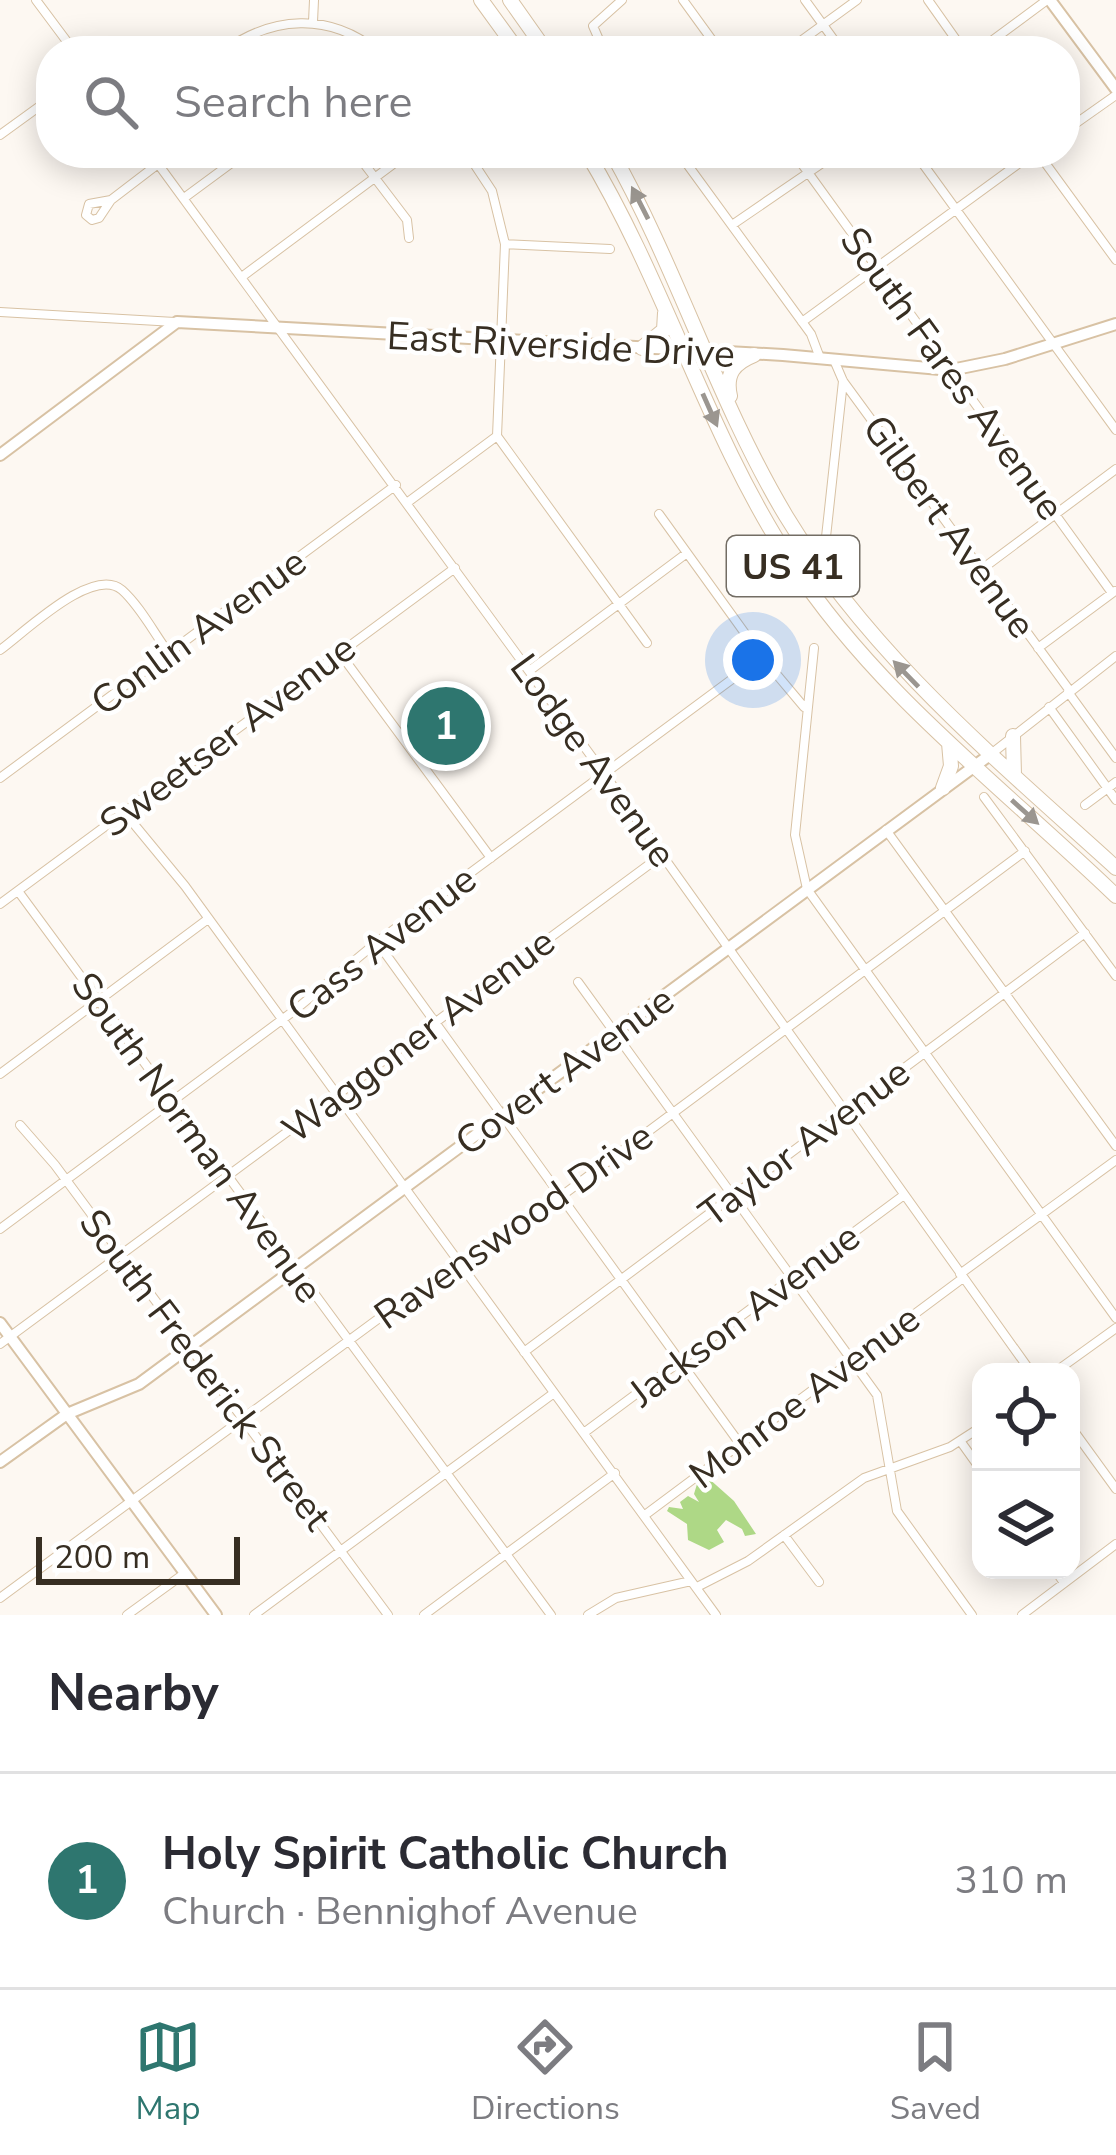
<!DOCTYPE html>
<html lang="en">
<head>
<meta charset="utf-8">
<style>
  :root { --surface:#fff; --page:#f7f7f7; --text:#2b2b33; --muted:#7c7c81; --line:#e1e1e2; --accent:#2e766f }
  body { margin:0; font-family:"Nunito Sans",sans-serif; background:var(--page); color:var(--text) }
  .controls { position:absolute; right:36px; bottom:36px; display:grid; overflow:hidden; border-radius:24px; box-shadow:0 6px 30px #0003 }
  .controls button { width:108px; height:108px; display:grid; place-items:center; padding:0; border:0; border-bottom:3px solid var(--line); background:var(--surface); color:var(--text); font:60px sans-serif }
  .scale { position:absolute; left:36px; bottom:30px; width:204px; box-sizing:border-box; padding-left:12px; border:6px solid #372e22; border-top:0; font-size:33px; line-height:42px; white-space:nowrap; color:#372e22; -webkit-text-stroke:9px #fff; paint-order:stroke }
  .you { position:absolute; left:753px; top:660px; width:42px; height:42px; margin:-30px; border:9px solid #fff; border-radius:50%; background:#1a73e8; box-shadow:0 0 0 18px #1a73e833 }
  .badge { display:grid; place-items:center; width:78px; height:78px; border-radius:50%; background:var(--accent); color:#fff; font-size:39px; font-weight:700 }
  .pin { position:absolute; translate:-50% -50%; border:6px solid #fff; box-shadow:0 3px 12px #0006 }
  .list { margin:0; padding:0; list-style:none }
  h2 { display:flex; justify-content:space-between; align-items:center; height:156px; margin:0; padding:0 48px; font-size:51px }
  h2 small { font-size:39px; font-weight:400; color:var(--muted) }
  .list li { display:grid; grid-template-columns:78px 1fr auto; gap:36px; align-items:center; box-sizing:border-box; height:216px; padding:0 48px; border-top:3px solid var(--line) }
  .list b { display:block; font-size:45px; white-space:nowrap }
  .list p { margin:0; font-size:39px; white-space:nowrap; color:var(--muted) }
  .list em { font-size:39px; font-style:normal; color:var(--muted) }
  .icon { flex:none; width:66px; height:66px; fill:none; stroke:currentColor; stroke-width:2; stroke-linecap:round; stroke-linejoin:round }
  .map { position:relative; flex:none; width:1116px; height:1615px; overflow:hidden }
  .search { position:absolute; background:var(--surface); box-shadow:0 6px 30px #0003; left:36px; right:36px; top:36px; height:132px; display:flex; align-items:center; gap:30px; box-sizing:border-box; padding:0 42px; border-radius:48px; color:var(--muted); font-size:45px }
  .sheet { height:372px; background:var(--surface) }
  nav { display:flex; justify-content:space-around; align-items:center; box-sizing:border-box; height:168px; border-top:3px solid var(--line); background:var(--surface); font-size:33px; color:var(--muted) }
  nav a { display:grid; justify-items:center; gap:6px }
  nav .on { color:var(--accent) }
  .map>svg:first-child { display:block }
  .forest { fill:#aed886 }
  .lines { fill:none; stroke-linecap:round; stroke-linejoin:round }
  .street-casing { stroke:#d8c2a4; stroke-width:10 }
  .secondary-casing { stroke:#d8c2a4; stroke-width:14 }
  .highway-casing { stroke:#d8c2a4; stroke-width:16 }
  .street { stroke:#fff; stroke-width:8 }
  .secondary { stroke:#fff; stroke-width:10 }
  .highway { stroke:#fff; stroke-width:14 }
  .oneway { fill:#9b9690 }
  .labels { text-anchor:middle; stroke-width:9; stroke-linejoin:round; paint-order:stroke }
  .shield { fill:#fff; stroke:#736d64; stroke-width:3 }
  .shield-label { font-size:36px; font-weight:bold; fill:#372e22 }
  .street-label { font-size:39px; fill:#372e22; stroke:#fff }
</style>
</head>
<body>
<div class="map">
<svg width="1116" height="1615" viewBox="0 0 1116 1615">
  <rect width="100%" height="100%" fill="#fdf8f2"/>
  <!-- forest -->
  <path class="forest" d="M 707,1477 L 734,1501 L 756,1534 L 745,1536 L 742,1529 L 726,1520 L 717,1530 L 724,1542 L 709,1550 L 688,1540 L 687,1524 L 667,1511 L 669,1507 L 683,1509 L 680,1502 L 688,1496 L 699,1502 L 694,1494 L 697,1484 Z"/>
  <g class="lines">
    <!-- street casing -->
    <g class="street-casing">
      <path id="street" d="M 36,0 L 74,51
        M 683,0 L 720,51
        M 805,0 L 842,51
        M 928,0 L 964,51
        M 313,22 L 314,0
        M 224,51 C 272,16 329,12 377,51
        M 604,51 L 593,26 L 622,0
        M 787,51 L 857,0
        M 978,51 L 1047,0
        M 1065,131 L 1116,95
        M 0,135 L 51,98
        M 150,153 L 605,775 L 1031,1372
        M 356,153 L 407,220 L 409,238
        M 467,153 L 492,191 L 505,244 L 497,436 L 647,643
        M 679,153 L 811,334 L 820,358
        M 794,153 L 1112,593
        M 915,153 L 1116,430
        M 1038,153 L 1116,260
        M 184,198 L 245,153
        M 111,200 L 99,218 L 92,220 L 86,215 L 89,204 L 111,200 L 158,164
        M 732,225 L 837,153
        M 505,244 L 610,249
        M 243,276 L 408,153
        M 0,312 L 175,322
        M 802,322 L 1033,153
        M 834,360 L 843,381 L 1070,691
        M 408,502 L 497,436
        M 659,514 L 762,657 L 804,707
        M 826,537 L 843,381
        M 982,569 L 1116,469
        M 814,648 L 795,835 L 807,889 L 1116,1318
        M 1038,648 L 1115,591
        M 0,650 C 25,632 93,565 122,590 C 140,606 154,633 168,652
        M 339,652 L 491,858
        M 529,671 L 687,553
        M 1068,692 L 1116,758
        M 1049,707 L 1116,800
        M 991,754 L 1116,656
        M 0,778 L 396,485
        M 984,797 L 1116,976
        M 1085,805 L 1116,782
        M 124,812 L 185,886 L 716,1615
        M 886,830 L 1116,1146
        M 18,891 L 551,1615
        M 0,904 L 455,568
        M 377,942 L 740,1444
        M 578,982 L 877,1395 L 897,1511 L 972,1615
        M 0,1074 L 208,919
        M 20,1125 L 55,1165 L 388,1615
        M 0,1229 L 295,1010 L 377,942 L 762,657
        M 960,1274 L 1116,1160
        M 0,1344 L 662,855
        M 524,1352 L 1085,933
        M 1055,1372 L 1116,1328
        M 1071,1427 L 1116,1489
        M 585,1432 L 904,1195
        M 961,1442 L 981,1470
        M 645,1515 L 963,1278
        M 784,1535 L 819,1582
        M 1055,1570 L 1064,1583
        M 697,1587 L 748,1561 L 864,1478 L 950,1447 L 981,1427
        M 0,1598 L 378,1319 L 454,1276 L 1025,851
        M 127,1615 L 185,1573
        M 254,1615 L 554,1393
        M 424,1615 L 615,1473
        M 588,1615 L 616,1598 L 691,1581
        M 1022,1615 L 1116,1544"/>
    </g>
    <!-- secondary casing -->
    <g class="secondary-casing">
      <path id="secondary" d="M 1050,0 L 1116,89
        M 0,455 L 177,322 L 783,355 L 951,370 L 1005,359 L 1116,324
        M 0,1323 L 216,1615
        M 0,1462 L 67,1414 L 139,1384 L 991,754"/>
    </g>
    <!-- highway casing -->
    <g class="highway-casing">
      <path id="highway" d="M 481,0 L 518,51
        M 510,0 L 546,51
        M 587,153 C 666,284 707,434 791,562 C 877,694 1004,788 1116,896
        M 612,153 C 678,270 717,401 786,516 C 871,656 996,759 1116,868
        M 642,348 L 664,330 L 665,313
        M 730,396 C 725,374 734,363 754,355
        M 1013,736 L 1014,775
        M 943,788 L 951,766 L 949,743"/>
    </g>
    <!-- street -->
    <use href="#street" class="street"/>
    <!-- secondary -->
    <use href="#secondary" class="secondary"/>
    <!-- highway -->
    <use href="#highway" class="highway"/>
  </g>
  <!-- one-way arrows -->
  <defs><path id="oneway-solid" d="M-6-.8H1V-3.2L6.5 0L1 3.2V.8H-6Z" transform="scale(3)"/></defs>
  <g class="oneway">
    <use href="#oneway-solid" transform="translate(640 203) rotate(-117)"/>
    <use href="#oneway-solid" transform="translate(710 410) rotate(66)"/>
    <use href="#oneway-solid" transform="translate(906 674) rotate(-134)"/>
    <use href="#oneway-solid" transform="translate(1025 812) rotate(42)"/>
  </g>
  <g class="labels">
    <!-- shield labels -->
    <rect class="shield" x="727" y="536" width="132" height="60" rx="9"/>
    <g class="shield-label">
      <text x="793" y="579">US 41</text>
    </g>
    <!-- street labels -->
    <g class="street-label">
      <text transform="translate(561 344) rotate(3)" y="14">East Riverside Drive</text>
      <text transform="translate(953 373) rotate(54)" y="14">South Fares Avenue</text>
      <text transform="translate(950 526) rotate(54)" y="14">Gilbert Avenue</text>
      <text transform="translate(198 631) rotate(-36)" y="14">Conlin Avenue</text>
      <text transform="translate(227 735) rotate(-37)" y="14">Sweetser Avenue</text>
      <text transform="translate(594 760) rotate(54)" y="14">Lodge Avenue</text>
      <text transform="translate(381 943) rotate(-38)" y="14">Cass Avenue</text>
      <text transform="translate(418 1035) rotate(-37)" y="14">Waggoner Avenue</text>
      <text transform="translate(564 1070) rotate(-36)" y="14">Covert Avenue</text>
      <text transform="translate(198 1137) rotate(54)" y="14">South Norman Avenue</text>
      <text transform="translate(804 1142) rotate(-37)" y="14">Taylor Avenue</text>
      <text transform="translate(513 1225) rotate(-35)" y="14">Ravenswood Drive</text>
      <text transform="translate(744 1314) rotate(-37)" y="14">Jackson Avenue</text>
      <text transform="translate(206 1369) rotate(53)" y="14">South Frederick Street</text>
      <text transform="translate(804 1396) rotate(-37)" y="14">Monroe Avenue</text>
    </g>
  </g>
</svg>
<div class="controls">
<button><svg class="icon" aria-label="locate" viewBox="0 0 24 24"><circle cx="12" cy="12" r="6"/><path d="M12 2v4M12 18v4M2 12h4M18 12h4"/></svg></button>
<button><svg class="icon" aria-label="layers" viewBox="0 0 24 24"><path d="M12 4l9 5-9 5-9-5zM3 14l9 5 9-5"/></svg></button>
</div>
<div class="scale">200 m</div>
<div class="you"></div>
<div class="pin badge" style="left:446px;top:726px">1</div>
<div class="search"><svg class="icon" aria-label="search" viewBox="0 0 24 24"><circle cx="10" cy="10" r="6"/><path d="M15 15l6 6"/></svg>Search here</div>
</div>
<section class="sheet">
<h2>Nearby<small></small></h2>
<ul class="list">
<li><span class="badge">1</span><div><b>Holy Spirit Catholic Church</b><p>Church · Bennighof Avenue</p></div><em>310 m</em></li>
</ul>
</section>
<nav>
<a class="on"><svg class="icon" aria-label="map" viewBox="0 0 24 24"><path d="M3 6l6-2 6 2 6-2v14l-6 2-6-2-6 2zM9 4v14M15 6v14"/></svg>Map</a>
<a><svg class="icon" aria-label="directions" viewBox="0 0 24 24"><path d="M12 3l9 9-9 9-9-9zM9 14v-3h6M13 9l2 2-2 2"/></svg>Directions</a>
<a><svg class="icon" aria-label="saved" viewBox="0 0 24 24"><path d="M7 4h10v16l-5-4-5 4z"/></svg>Saved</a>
</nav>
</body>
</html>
